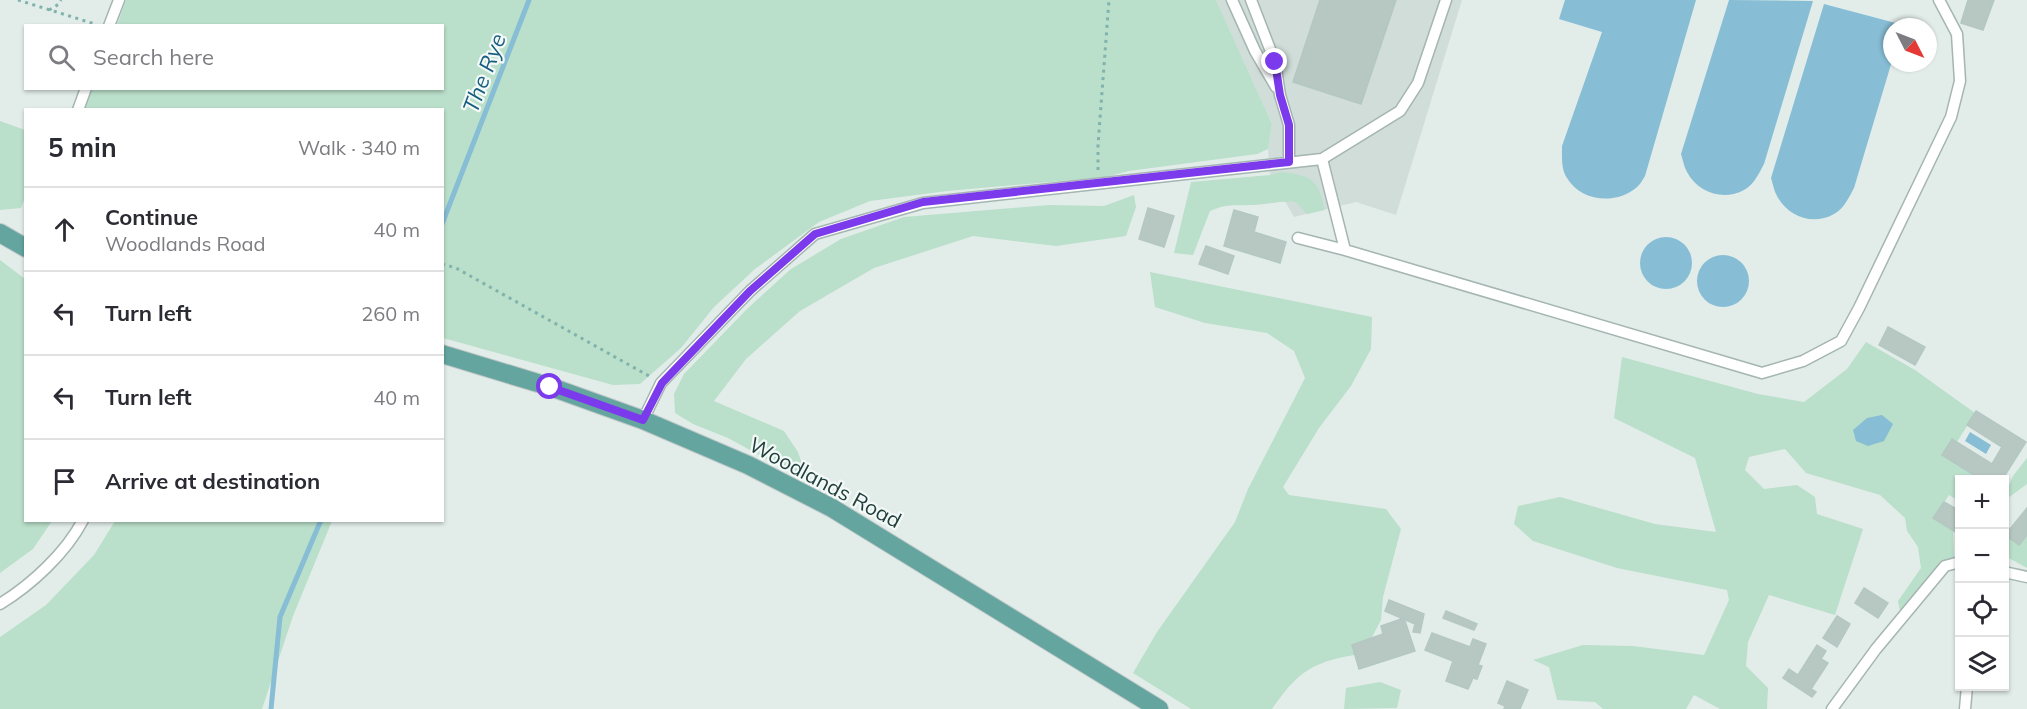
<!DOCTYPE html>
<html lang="en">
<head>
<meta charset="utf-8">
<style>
  :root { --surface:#fff; --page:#f2f2f3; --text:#2b2b33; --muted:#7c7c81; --line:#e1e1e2 }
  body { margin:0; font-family:Mulish,sans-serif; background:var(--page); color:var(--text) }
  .controls { position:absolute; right:18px; bottom:18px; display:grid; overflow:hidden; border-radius:0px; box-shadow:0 2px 4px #0004 }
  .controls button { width:54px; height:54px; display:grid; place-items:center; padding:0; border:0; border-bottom:2px solid var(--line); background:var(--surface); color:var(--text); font:30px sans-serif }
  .compass { position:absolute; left:1883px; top:18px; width:54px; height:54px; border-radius:50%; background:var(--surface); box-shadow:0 2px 4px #0004; rotate:132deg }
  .stop { position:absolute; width:18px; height:18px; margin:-14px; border:4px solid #7c3aed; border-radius:50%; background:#fff }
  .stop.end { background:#7c3aed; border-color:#fff; box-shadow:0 2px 6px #0008 }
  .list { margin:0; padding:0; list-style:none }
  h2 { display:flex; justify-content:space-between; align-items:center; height:78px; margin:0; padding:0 24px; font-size:26px }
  h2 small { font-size:20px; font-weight:400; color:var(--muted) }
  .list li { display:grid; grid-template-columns:39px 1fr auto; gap:18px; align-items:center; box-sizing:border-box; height:84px; padding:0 24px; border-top:2px solid var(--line) }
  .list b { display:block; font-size:22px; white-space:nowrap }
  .list p { margin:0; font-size:20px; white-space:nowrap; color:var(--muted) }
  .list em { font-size:20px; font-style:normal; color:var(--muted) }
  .icon { flex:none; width:33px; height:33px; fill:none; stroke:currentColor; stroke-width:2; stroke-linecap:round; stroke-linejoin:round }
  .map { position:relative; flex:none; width:2027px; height:709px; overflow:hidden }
  .search { position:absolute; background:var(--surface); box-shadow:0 2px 4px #0004; left:24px; top:24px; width:420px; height:66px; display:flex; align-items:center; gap:15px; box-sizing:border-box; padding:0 21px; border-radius:0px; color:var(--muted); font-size:22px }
  .panel { position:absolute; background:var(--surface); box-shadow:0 2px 4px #0004; left:24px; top:108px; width:420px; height:414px; border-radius:0px }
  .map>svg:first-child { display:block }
  .built { fill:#d0ddd9 }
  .green { fill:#badfca }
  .water { fill:#87bdd5 }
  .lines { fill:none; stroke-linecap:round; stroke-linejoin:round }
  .stream { stroke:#87bdd5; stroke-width:5 }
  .building { fill:#b7c8c3; stroke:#b4c7c2; stroke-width:1.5 }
  .lane-casing { stroke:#a4b5b2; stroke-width:13 }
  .primary-casing { stroke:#c1c9c8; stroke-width:20 }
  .path { stroke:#81b2ab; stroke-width:3; stroke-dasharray:3 4.5; stroke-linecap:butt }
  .lane { stroke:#fff; stroke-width:10 }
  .primary { stroke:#64a59f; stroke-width:18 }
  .route { stroke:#7c3aed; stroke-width:8 }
  .labels { text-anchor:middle; stroke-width:4.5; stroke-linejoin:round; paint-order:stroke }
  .street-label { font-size:21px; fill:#213f3c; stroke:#f3f9f7 }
  .water-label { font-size:22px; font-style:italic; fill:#175d7f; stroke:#f3f9f7 }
</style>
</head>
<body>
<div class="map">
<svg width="2027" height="709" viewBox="0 0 2027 709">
  <rect width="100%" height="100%" fill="#e2edea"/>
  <!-- built -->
  <path class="built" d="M 1216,0 L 1462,0 L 1396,215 L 1356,202 L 1294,217 L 1270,175 L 1268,149 L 1272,124 Z"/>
  <!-- green -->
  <path class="green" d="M 126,0 L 1216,0 L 1272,124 L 1268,149 L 1257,154 L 1129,171 L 1105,177 L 947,191 L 870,201 L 819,222 L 755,269 L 714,307 L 681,348 L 640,384 L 613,385 L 443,338 L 442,110 L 84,109 L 92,89 L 442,88 L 442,26 L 117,25 Z
    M 0,121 L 25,130 L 25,197 L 21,208 L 0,210 Z
    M 1282,172 C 1313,176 1318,180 1325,210 L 1307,214 L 1296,202 C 1281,200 1267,205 1252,205 C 1233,206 1228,203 1210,211 L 1193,255 L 1174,253 L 1191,182 L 1270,175 Z
    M 1134,195 L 1136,207 L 1126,236 L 1056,246 L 973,236 L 874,268 L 800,311 L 746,359 L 714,401 L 784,431 L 798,452 L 804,470 L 792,473 L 728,438 L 693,424 L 675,413 L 674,394 L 684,374 L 748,308 L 791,269 L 841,239 L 904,217 L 1049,205 L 1104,206 Z
    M 0,260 L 25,279 L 26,520 L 52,521 L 33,549 L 0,573 Z
    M 1150,272 L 1372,317 L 1371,349 L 1351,386 L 1319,428 L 1283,487 L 1289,495 L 1386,509 L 1401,529 L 1383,597 L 1381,620 L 1371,639 L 1352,645 L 1355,655 C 1311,662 1297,673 1272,709 L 1191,709 L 1133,673 L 1157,632 L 1235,522 L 1248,489 L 1305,378 L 1294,351 L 1267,333 L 1205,323 L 1155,307 Z
    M 1866,342 L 1915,370 L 1975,413 L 1957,442 L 1952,439 L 1942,454 L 1979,478 L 1978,479 L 1960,480 L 1959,501 L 1949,495 L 1934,518 L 1953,530 L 1954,558 L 1939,568 L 1906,608 L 1900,611 L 1898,601 L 1921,568 L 1918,547 L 1907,531 L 1905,518 L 1880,495 L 1806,473 L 1785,449 L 1749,457 L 1745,470 L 1764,489 L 1797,485 L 1815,497 L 1817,514 L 1863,529 L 1835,615 L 1769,595 L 1748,642 L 1746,666 L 1768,688 L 1767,709 L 1720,709 L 1694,695 L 1686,709 L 1603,709 L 1595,702 L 1557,700 L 1549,667 L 1533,660 L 1583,645 L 1633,646 L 1704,655 L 1729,600 L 1727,590 L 1617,568 L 1533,541 L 1514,524 L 1518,506 L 1560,497 L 1655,524 L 1716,532 L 1695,458 L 1614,418 L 1622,357 L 1758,394 L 1804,402 L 1847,369 Z
    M 2027,458 L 2027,484 L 2008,498 L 2005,495 L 2013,476 Z
    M 2027,508 L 2027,568 L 2005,556 L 2004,536 Z
    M 115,521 L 332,521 L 293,616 L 262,709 L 0,709 L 0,637 L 46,605 L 94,555 Z
    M 1380,682 L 1401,690 L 1397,708 L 1344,709 L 1346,688 Z"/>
  <!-- water -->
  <path class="water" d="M 1565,0 L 1696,0 L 1645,176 C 1643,179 1640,185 1637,187 C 1617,205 1581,202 1567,178 C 1561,169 1562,157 1562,146 L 1602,32 L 1559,19 Z
    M 1729,0 L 1813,1 L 1764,164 C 1759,173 1754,185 1744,190 C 1724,201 1698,193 1687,172 C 1684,167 1683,160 1681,154 Z
    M 1824,4 L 1903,25 L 1902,27 L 1892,27 L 1892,61 L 1854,188 C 1849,197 1844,209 1834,214 C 1813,226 1788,217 1777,196 C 1774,191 1773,184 1771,178 Z
    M1640 263a26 26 0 1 1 52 0a26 26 0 1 1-52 0Z
    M1697 281a26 26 0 1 1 52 0a26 26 0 1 1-52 0Z
    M 1882,415 L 1893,424 L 1884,441 L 1868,446 L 1856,441 L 1853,430 L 1867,418 Z
    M 1970,432 L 1991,445 L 1986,454 L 1965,441 Z"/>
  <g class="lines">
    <!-- stream -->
    <path class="stream" d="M 442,224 L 529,0
      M 271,709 L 280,617 L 321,520"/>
  </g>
  <!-- building -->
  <path class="building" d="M 1320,0 L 1396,0 L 1361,104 L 1293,82 Z
    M 1968,0 L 1994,0 L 1983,30 L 1961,23 Z
    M 1148,208 L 1174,216 L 1164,247 L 1139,239 Z
    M 1234,210 L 1258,217 L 1254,232 L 1286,242 L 1280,263 L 1224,246 Z
    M 1206,246 L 1234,256 L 1228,274 L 1199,264 Z
    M 1888,327 L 1925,347 L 1915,365 L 1879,345 Z
    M 1976,411 L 2026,442 L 2002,480 L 1978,480 L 1979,478 L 1942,455 L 1952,439 L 1992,464 L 2002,447 L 1967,425 Z
    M 1944,502 L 1960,511 L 1960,535 L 1933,518 Z
    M 2027,508 L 2027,535 L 2019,545 L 2005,535 Z
    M 1864,588 L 1888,603 L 1878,618 L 1855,603 Z
    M 1389,600 L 1424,614 L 1420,633 L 1413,632 L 1415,624 L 1385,611 Z
    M 1446,611 L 1477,624 L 1474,630 L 1443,618 Z
    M 1837,616 L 1850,624 L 1837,647 L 1823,638 Z
    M 1404,618 L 1415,651 L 1359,669 L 1352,645 L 1383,634 L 1381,626 Z
    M 1432,633 L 1470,647 L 1473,639 L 1486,644 L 1478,665 L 1482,666 L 1477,679 L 1473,678 L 1468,689 L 1446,681 L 1453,661 L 1425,650 Z
    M 1817,645 L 1826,651 L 1821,659 L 1828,663 L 1811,689 L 1816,692 L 1812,697 L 1783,678 L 1789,669 L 1798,675 Z
    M 1507,681 L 1528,690 L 1520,709 L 1504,709 L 1505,706 L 1498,703 Z"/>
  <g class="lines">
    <!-- lane casing -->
    <g class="lane-casing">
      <path id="lane" d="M 1232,0 L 1255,51 L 1276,87
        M 1251,0 L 1275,62 L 1280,95 L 1289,125 L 1289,162
        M 109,26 L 119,0
        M 78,110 L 86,88
        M 1322,159 L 1345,250 L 1762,373 L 1803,361 L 1841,341 L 1859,308 L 1951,117 L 1960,81 L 1957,34 L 1939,0
        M 1298,238 L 1345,250
        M 643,420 L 661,383 L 750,291 L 815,234 L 923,203 L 1322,159 L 1400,111 L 1418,83 L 1446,0
        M 2004,572 L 2027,577
        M 0,604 C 31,585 66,553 83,520
        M 1832,709 L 1876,649 L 1945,566 L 1960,562
        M 1965,709 L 1967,686"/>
    </g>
    <!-- primary casing -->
    <g class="primary-casing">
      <path id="primary" d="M 0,233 L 26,248
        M 442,354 L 551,387 L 643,420 L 748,465 L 832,508 L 1159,709"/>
    </g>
    <!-- path -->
    <path class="path" d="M 18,0 L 95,24
      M 49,10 L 59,4 L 61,0
      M 1098,170 L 1098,145 L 1109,0
      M 442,264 L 456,268 L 649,376"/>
    <!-- lane -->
    <use href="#lane" class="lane"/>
    <!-- primary -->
    <use href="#primary" class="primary"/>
  </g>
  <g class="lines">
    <!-- route -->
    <path class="route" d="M 550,387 L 643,420 L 662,383 L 750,291 L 815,234 L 923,202 L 1289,162 L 1289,125 L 1280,95 L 1275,62"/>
  </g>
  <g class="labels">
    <!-- street labels -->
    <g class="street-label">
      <text transform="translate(825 483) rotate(28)" y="7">Woodlands Road</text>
    </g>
    <!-- water labels -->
    <g class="water-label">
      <text transform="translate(484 73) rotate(-69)" y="8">The Rye</text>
    </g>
  </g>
</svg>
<div class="controls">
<button>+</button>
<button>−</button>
<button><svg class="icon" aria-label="locate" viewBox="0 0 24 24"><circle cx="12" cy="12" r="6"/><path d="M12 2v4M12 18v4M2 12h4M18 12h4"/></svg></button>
<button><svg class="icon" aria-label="layers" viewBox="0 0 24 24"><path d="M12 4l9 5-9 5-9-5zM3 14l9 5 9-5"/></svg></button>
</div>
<svg class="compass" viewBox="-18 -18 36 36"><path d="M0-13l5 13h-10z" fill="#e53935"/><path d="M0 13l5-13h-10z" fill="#7c7c81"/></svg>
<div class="stop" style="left:550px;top:387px"></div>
<div class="stop end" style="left:1275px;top:62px"></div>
<div class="search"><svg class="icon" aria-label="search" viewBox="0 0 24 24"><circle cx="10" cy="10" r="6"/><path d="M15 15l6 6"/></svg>Search here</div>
<section class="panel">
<h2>5 min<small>Walk · 340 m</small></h2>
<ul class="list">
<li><svg class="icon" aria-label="ahead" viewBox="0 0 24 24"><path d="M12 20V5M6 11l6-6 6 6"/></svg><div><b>Continue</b><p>Woodlands Road</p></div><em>40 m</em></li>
<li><svg class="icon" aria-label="left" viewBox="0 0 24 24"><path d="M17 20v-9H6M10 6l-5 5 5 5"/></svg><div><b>Turn left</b></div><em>260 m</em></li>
<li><svg class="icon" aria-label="left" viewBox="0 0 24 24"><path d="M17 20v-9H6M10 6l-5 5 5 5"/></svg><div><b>Turn left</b></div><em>40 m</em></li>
<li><svg class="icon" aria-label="arrive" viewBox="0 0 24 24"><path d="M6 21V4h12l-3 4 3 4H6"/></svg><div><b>Arrive at destination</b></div></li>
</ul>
</section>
</div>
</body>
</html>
